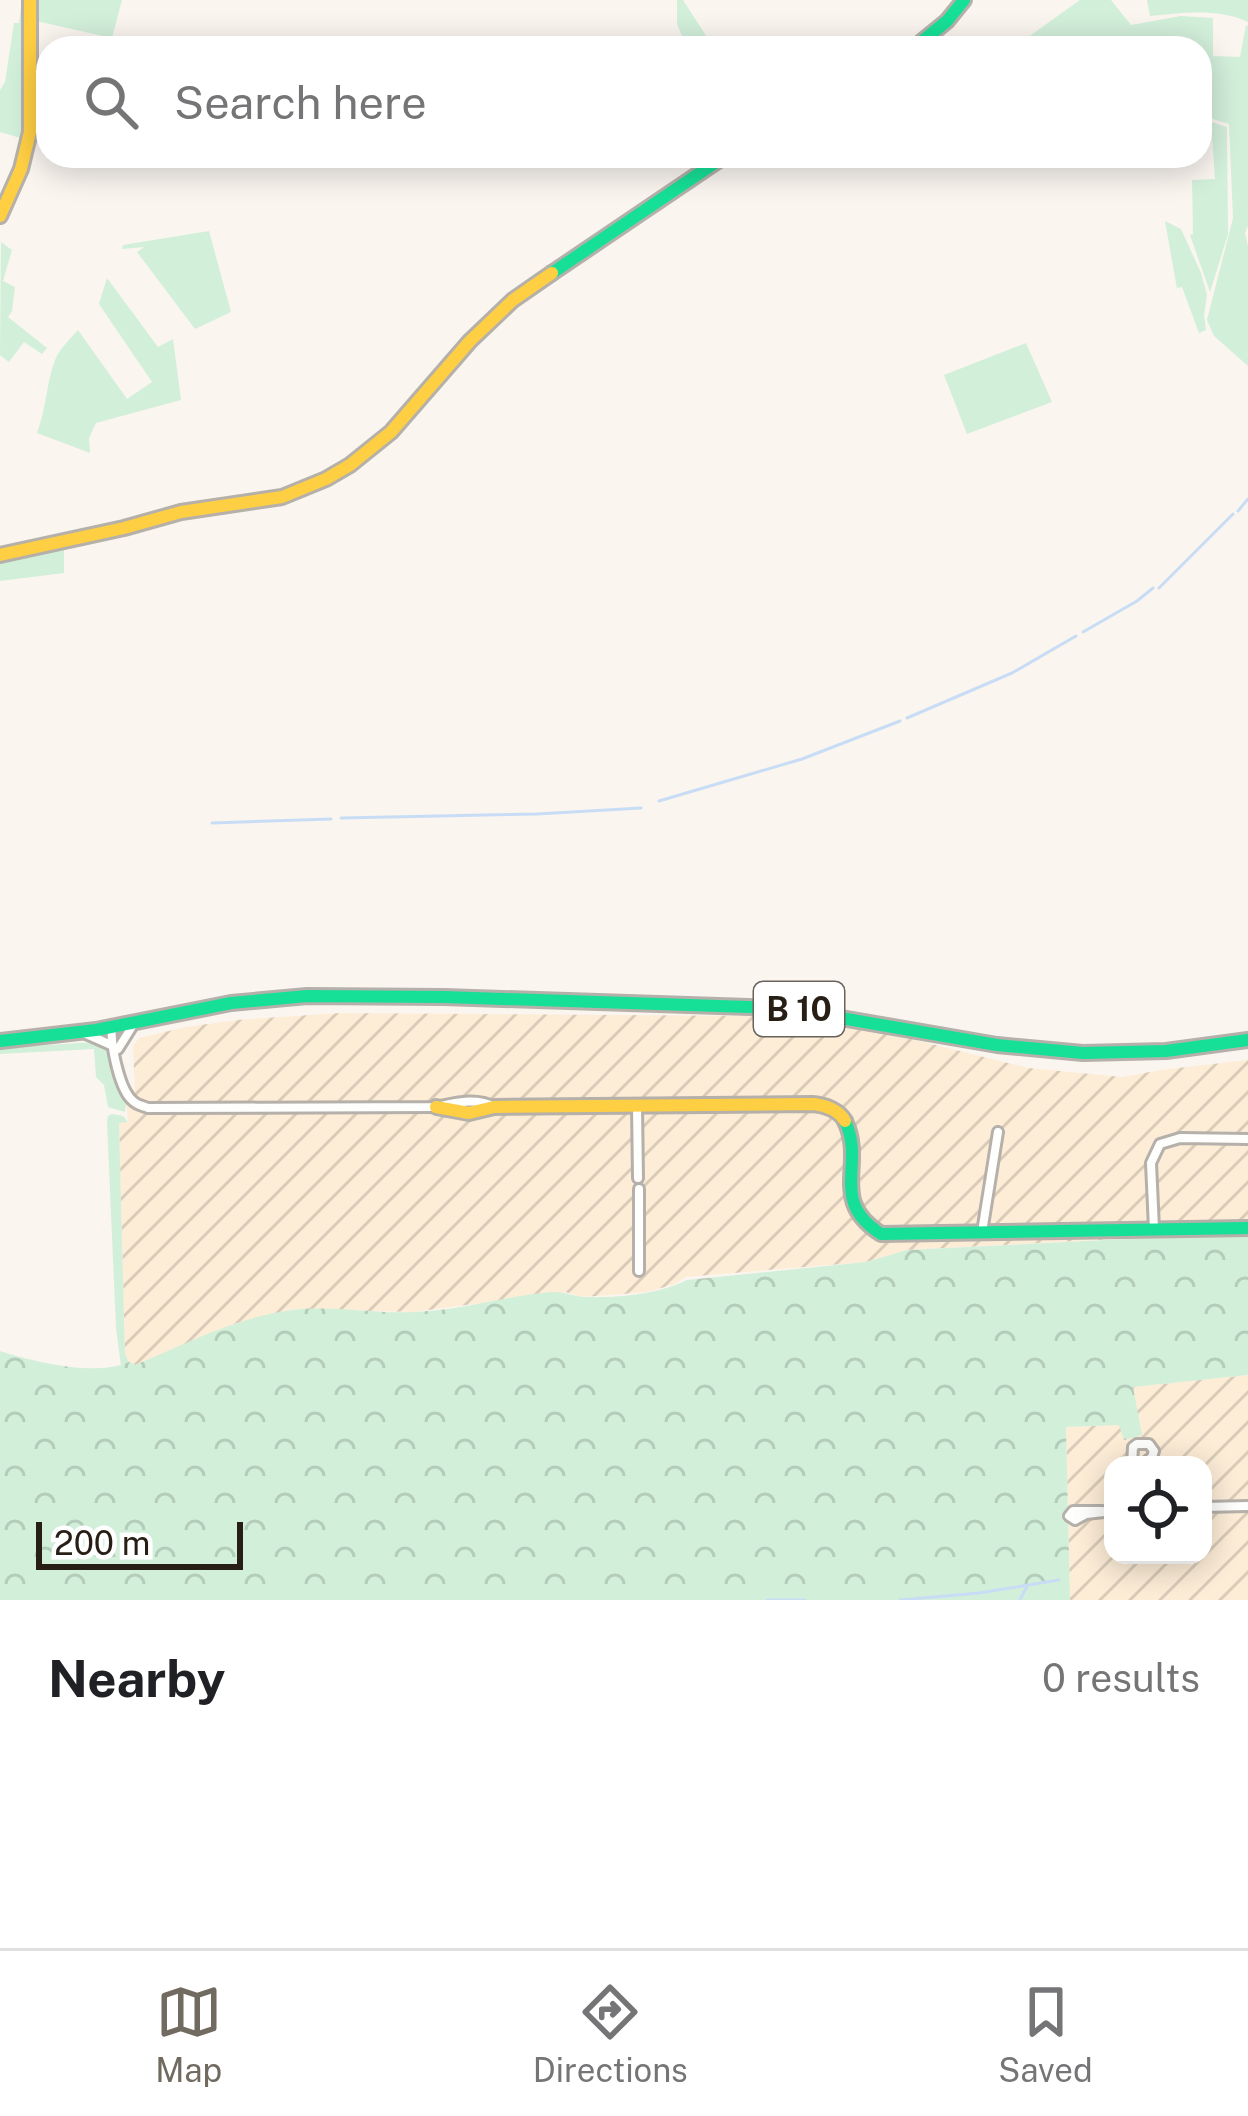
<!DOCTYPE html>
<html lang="en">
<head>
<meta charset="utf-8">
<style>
  :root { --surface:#fff; --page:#f6f6f6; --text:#202124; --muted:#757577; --line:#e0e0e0; --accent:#716a61 }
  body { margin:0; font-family:"Public Sans",sans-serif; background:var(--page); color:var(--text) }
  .controls { position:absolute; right:36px; bottom:36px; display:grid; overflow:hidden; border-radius:24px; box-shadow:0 6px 30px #0003 }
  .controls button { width:108px; height:108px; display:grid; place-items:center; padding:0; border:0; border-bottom:3px solid var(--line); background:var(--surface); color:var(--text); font:60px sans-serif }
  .scale { position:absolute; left:36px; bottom:30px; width:207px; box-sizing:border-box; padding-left:12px; border:6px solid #271f15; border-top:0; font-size:33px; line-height:42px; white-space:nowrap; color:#271f15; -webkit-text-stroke:9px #fff; paint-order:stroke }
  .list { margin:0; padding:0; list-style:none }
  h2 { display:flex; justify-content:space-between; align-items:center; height:156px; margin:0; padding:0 48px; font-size:51px }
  h2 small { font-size:39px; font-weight:400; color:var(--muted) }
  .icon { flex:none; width:66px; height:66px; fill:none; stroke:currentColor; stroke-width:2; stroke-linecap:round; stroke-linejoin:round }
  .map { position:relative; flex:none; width:1248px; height:1600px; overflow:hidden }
  .search { position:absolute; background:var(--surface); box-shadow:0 6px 30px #0003; left:36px; right:36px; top:36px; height:132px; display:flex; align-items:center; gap:30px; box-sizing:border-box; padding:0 42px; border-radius:36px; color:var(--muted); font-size:45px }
  .sheet { height:348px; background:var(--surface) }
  nav { display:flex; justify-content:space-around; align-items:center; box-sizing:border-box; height:168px; border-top:3px solid var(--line); background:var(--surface); font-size:33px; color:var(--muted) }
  nav a { display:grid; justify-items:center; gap:6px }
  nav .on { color:var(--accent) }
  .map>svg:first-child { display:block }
  .industrial { fill:url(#industrial-furrows); fill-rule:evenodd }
  .green { fill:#d2efda }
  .forest { fill:url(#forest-crowns) }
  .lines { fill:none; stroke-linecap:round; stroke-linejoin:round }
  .stream { stroke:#c8ddf5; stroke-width:3 }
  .street-casing { stroke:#b5b0a9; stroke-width:14 }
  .fast-casing { stroke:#b5b0a9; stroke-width:18 }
  .slow-casing { stroke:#b5b0a9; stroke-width:18 }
  .street { stroke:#fefefd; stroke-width:8 }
  .fast { stroke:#16e098; stroke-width:12 }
  .slow { stroke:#ffcf43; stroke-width:12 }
  .labels { text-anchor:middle; stroke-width:12; stroke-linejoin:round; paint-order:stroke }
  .shield { fill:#fff; stroke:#68625b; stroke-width:3 }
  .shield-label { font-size:33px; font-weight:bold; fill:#271f15 }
</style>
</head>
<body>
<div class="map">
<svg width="1248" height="1600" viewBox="0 0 1248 1600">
  <defs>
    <pattern id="industrial-furrows" width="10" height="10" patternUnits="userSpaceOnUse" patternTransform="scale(3)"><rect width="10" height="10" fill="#fdedd7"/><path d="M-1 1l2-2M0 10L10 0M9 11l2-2" fill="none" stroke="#d9cbb8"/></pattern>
    <pattern id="forest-crowns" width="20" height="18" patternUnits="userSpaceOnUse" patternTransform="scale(3)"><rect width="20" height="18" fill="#d2efda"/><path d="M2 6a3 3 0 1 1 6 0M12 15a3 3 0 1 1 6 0" fill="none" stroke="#b4ccba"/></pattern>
  </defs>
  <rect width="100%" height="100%" fill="#faf5ef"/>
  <!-- industrial -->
  <path class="industrial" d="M 340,1013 L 780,1016 L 851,1024 L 1028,1068 L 1122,1077 L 1161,1070 L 1248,1060 L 1248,1232 L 907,1250 L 866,1262 L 685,1277 L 675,1284 L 647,1292 L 583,1297 L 565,1292 L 413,1312 L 295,1309 L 237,1323 L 135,1365 L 129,1362 L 125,1354 L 119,1122 L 128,1121 L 126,1102 L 135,1092 L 133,1046 L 139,1038 L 186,1027 L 237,1020 Z
    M 1248,1375 L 1248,1600 L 1070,1600 L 1066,1427 L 1120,1425 L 1141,1435 L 1132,1387 ZM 1113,1465 L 1203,1465 L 1203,1555 L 1113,1555 Z"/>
  <!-- green -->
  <path class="green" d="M 22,0 L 27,0 L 24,139 L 0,132 L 0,90 L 5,82 L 14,23 L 19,23 Z
    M 36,0 L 122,0 L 112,38 L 36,21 Z
    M 677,0 L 683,0 L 714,48 L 687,48 L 677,24 Z
    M 1080,0 L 1111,0 L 1131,25 L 1181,16 L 1213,18 L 1213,56 L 1240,57 L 1246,25 L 1248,26 L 1248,226 L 1245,233 L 1248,246 L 1248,366 L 1214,336 L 1207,320 L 1233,218 L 1229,124 L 1200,115 L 1200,48 L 1013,48 Z
    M 1147,0 L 1248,0 L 1248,22 C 1218,8 1182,13 1150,16 Z
    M 1211,122 L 1227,127 L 1228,234 L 1210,292 L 1190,235 L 1193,234 L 1192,180 L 1215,179 Z
    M 1165,221 L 1181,229 L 1201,273 L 1207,295 L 1204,315 L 1206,330 L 1199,333 L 1182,287 L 1177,288 L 1176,283 Z
    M 209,231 L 231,312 L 195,329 L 137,252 L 144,247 L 122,249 L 123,245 Z
    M 1,242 L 12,250 L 3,281 L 15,287 L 12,311 L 8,317 L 47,348 L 42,354 L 24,342 L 9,362 L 0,355 Z
    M 107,278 L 158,347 L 173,339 L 181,400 L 96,423 L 89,438 L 90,453 L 37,433 C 46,410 46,386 54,363 C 58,350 69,340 78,330 L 127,399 L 152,382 L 99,304 Z
    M 1026,343 L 1052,402 L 967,434 L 944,375 Z
    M 61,544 L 64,549 L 64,573 L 0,581 L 0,559 L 18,552 Z
    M 95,1042 L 110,1051 L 117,1087 L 126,1102 L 125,1112 L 108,1107 L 104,1085 L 96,1077 L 94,1049 L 0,1054 L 0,1048 Z
    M 112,1114 L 123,1116 L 128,1122 L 119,1123 L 125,1354 L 129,1362 L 121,1366 L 116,1328 L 107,1122 L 108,1116 Z"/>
  <!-- forest -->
  <path class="forest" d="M 1248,1233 L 1248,1375 L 1133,1387 L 1142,1435 L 1124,1440 L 1119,1425 L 1066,1427 L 1070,1600 L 0,1600 L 0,1351 C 34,1362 96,1377 129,1362 L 135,1365 C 186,1344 237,1317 292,1310 C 332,1305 374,1314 413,1312 C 460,1311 505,1296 551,1292 C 564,1291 575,1297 587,1297 C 618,1298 660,1294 687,1280 L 866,1262 L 907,1250 Z"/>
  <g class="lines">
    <!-- stream -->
    <path class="stream" d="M 955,20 L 969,0
      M 1238,511 L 1248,499
      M 1159,588 L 1233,514
      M 1083,632 L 1137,601 L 1153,588
      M 907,718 L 1012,673 L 1076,636
      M 659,801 L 802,759 L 900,721
      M 341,818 L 537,814 L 641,808
      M 212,823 L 331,819
      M 767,1600 L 805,1600
      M 900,1600 L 979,1593 L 1059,1580
      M 1020,1600 L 1027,1586"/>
    <!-- street casing -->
    <g class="street-casing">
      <path id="street" d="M 112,1027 C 110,1044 119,1085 130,1098 C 136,1105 140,1105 148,1108 L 436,1107 C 455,1103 476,1097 494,1107
        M 84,1033 L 111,1045
        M 118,1049 L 133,1025
        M 637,1106 L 638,1178
        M 639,1189 L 639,1271
        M 1154,1229 L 1151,1163 L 1160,1144 L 1180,1138 L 1248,1139
        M 982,1232 L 998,1132
        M 1132,1465 L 1133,1447 L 1137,1444 L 1149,1444 L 1154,1451 L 1152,1457 L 1142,1465
        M 1203,1507 L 1248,1506
        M 1102,1511 L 1073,1511 L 1069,1516 L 1075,1520 L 1086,1514 L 1113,1511"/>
    </g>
    <!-- fast casing -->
    <g class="fast-casing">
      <path id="fast" d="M 914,48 L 947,21 L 964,0
        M 552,273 L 725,156
        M 0,1041 L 96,1030 L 231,1003 L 307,996 L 444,997 L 783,1008 L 997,1045 L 1083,1053 L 1166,1051 L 1248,1040
        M 845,1121 C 866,1165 828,1200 881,1234 L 1248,1228"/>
    </g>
    <!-- slow casing -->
    <g class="slow-casing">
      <path id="slow" d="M 0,216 L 21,169 L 30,132 L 30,0
        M 0,555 L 124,528 L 181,512 L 282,497 L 326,479 L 350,465 L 391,432 L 470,341 L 513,300 L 552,273
        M 436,1107 L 469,1113 L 494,1107 L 813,1104 C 825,1105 839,1110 845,1121"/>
    </g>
    <!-- street -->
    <use href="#street" class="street"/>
    <!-- fast -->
    <use href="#fast" class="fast"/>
    <!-- slow -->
    <use href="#slow" class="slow"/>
  </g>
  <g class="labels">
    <!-- shield labels -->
    <rect class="shield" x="754" y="982" width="90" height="54" rx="9"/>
    <g class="shield-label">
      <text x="799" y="1021">B 10</text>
    </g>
  </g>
</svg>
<div class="controls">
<button><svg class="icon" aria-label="locate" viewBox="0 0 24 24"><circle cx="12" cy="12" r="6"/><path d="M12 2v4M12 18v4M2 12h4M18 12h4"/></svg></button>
</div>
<div class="scale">200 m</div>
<div class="search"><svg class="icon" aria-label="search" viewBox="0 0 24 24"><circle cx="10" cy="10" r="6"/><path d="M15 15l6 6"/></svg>Search here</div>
</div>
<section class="sheet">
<h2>Nearby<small>0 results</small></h2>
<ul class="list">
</ul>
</section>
<nav>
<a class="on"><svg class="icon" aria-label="map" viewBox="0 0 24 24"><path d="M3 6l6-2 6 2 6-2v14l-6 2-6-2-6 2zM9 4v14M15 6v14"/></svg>Map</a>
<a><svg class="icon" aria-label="directions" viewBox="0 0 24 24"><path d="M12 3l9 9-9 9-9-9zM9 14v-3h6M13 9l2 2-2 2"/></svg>Directions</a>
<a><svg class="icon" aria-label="saved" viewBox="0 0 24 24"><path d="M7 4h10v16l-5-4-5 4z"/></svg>Saved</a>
</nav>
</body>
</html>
